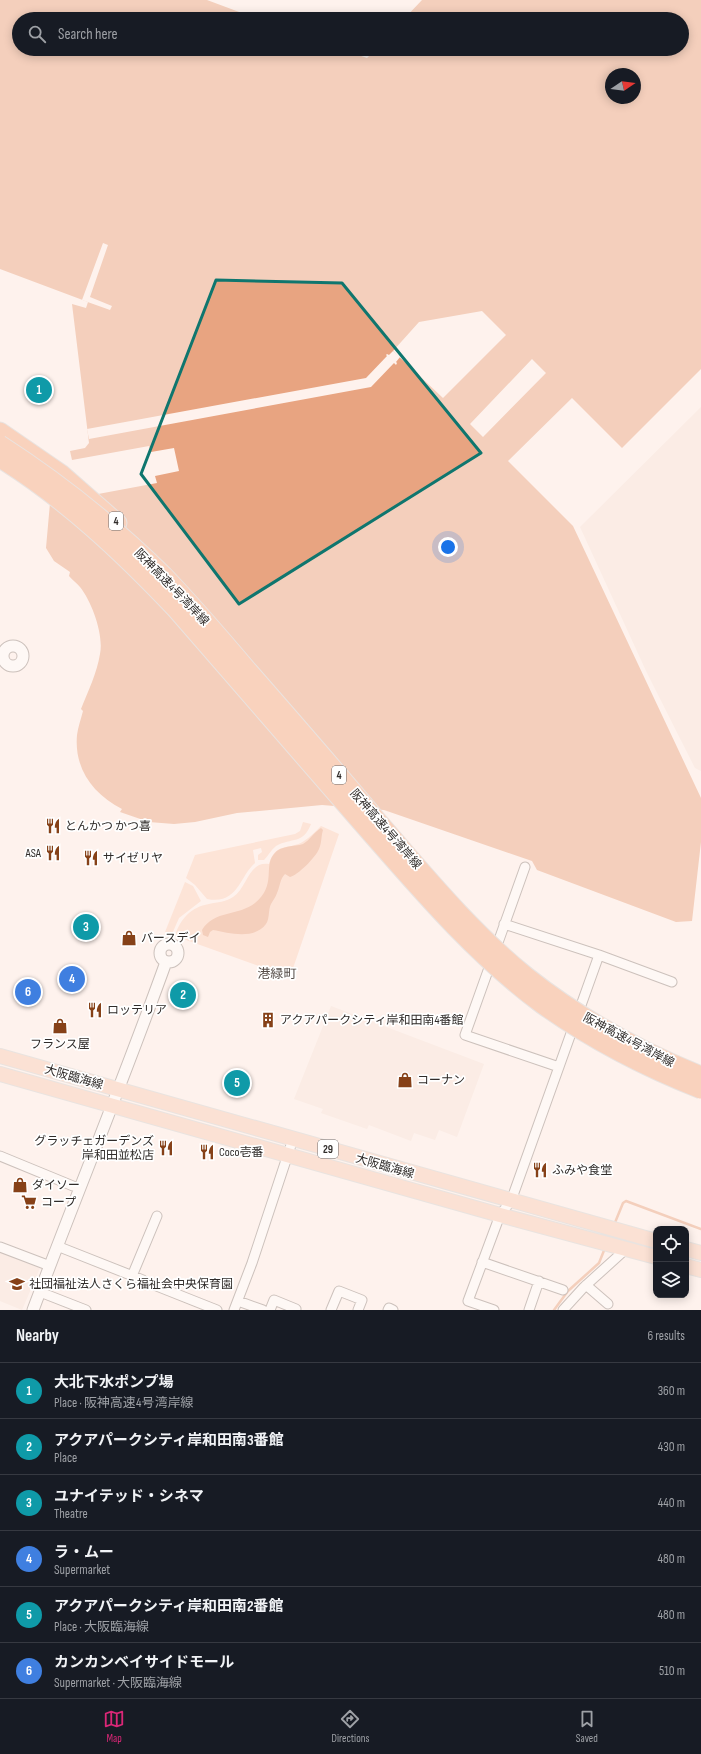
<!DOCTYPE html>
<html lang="en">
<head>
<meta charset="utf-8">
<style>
  :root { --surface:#171b24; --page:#242831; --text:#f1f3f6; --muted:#9ea1a6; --line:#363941; --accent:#db2777 }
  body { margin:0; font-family:"Sofia Sans Condensed","Noto Sans JP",sans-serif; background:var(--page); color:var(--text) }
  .controls { position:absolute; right:12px; bottom:12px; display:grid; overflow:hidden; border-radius:8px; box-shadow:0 2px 10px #0003 }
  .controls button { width:36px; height:36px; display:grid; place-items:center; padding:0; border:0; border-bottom:1px solid var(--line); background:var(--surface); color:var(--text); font:20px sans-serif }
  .compass { position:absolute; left:605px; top:68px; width:36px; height:36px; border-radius:50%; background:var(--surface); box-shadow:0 2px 10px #0003; rotate:77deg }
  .you { position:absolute; left:448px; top:547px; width:14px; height:14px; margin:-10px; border:3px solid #fff; border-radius:50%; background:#1a73e8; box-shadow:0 0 0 6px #1a73e833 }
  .badge { display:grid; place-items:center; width:26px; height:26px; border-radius:50%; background:var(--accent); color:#fff; font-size:13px; font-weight:700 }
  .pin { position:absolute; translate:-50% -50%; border:2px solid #fff; box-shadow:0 1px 4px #0006 }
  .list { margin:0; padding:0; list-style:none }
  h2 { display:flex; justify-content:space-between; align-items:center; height:52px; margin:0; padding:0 16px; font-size:17px }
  h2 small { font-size:13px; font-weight:400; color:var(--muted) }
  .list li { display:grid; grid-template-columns:26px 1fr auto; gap:12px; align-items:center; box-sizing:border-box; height:56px; padding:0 16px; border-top:1px solid var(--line) }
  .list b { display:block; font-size:15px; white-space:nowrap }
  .list p { margin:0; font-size:13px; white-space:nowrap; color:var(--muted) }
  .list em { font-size:13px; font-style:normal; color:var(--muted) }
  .icon { flex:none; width:22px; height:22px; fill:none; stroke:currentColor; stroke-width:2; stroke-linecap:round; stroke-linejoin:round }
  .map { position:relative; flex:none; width:701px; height:1310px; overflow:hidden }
  .search { position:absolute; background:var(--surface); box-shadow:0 2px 10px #0003; left:12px; right:12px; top:12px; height:44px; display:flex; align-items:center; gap:10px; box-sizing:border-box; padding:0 14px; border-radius:22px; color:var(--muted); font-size:15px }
  .sheet { height:388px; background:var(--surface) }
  nav { display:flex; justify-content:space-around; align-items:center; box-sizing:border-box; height:56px; border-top:1px solid var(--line); background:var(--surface); font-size:11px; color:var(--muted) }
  nav a { display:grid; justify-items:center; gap:2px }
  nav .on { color:var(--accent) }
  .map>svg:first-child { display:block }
  .built { fill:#f8e4db }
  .green { fill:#fdd2bd }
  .water { fill:#e8a481; fill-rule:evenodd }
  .pier { fill:#fef2ed }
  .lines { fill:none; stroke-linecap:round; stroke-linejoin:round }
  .stream { stroke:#e8a481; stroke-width:2.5 }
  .minor-casing { stroke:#918681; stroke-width:11 }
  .tertiary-casing { stroke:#918681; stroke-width:13 }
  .primary-casing { stroke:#d1d1d0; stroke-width:16 }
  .motorway-casing { stroke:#d1d1d0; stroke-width:19 }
  .minor { stroke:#fff; stroke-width:9 }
  .tertiary { stroke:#fff; stroke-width:11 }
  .primary { stroke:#f8ccb5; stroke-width:14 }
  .motorway { stroke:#f4aa84; stroke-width:17 }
  .motorway-bridge-casing { stroke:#d1d1d0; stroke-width:19; stroke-linecap:butt }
  .motorway-bridge { stroke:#f4aa84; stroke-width:17 }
  .marked { fill:none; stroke:#0f766e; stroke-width:3; stroke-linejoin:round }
  .labels { text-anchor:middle; stroke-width:3.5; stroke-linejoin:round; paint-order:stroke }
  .shield { fill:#fff; stroke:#6e6b6a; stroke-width:1 }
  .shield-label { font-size:11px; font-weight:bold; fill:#302c2a }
  .street-label { font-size:12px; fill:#302c2a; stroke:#fff }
  .poi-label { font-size:12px; fill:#302c2a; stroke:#fff; text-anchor:start }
  .neighbourhood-label { font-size:13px; fill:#564d48; stroke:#fff }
</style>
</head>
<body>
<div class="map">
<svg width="701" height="1310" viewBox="0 0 701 1310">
  <rect width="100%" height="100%" fill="#fef2ed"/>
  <!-- built -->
  <path class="built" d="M 701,407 L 701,771 L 695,768 L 647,673 L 580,527 Z
    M 331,1006 L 484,1064 L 457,1137 L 439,1130 L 435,1140 L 414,1133 L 411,1141 L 369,1125 L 367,1129 L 321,1113 L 323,1109 L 294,1099 Z
    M 0,1250 L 40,1268 L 22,1310 L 0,1301 Z"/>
  <!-- green -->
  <path class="green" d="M 303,822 L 311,824 C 303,845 292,837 276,846 C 271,850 268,856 264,860 L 258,860 L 258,855 L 262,852 L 261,848 L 253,850 L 255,863 C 239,877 238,905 207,899 L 195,885 L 186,878 L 195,855 L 295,834 L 300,831 Z
    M 321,826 L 339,834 L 290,977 L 175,936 C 180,919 191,907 209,904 C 218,902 225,902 233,897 C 248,887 248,861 269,864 C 276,841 289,851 304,841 C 310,837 316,831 321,826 Z
    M 185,882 L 193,886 L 201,901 L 179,918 L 172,934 L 165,932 Z"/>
  <!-- water -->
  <path class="water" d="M 0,0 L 207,0 L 258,19 L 19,19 L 19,49 L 341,49 L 367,58 L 376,49 L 682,49 L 682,19 L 404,19 L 422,0 L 701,0 L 701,369 L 622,448 L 572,398 L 508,461 L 573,526 L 701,798 L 701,842 L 692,921 L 676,922 L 537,870 L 532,861 L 384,810 L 322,805 L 237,813 L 195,822 L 174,824 L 149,822 L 120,812 L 122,809 C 93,794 74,769 77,735 C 78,727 81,719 83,711 L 81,709 C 88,691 97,673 100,654 C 104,635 92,602 80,587 C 77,583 72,580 69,576 L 70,572 L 54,561 L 46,548 L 50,503 L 157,483 L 155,476 L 179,471 L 174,448 L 151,452 L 149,446 L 72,460 L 70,451 L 85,448 L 89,443 L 72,304 L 86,308 L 88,302 L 0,269 ZM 611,74 L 635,74 L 635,98 L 611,98 ZM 482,311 L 506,335 L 443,398 L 393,351 L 419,322 ZM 532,359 L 546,373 L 483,437 L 470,424 Z
    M 321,828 L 323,830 C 321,836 322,842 319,849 C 316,857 297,876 290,877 L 285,874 C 280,879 280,886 277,893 C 276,897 273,900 271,904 C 268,910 270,918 266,924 C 254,940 229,933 213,930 L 210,932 L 208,937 L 203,935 L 202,930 C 214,910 239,916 255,903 C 277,885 263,867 274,854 C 281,845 294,847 303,844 C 310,840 314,832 321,828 Z"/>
  <!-- pier -->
  <path class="pier" d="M 103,243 L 108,245 L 90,297 L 112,306 L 110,310 L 82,300 Z
    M 393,351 L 400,357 L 396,362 L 397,363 L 396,365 L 394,363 L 371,387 L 89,439 L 87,429 L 366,378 L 387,356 L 386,355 L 387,354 L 389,355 Z"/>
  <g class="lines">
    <!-- stream -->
    <path class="stream" d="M 614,1225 L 623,1203 L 626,1201 L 701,1229
      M 554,1310 L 568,1291 L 599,1263 L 605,1248"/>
    <!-- minor casing -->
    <g class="minor-casing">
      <path id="minor" d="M 525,867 L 465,1035 L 559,1067
        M 504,924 L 599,955 L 672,982
        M 0,1156 L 73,1186
        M 57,1246 L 143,1280
        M 0,1247 L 50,1266
        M 482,1262 L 563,1290
        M 132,1276 L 157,1216
        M 154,1285 L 217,1310
        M 586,1285 L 608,1304
        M 40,1292 L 86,1310
        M 238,1301 L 263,1310
        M 234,1310 L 252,1263 L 293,1139
        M 270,1310 L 274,1300 L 296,1309 L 295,1310
        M 331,1310 L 339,1291 L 362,1300 L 358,1310
        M 388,1310 L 389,1308 L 393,1310
        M 494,1310 L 468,1301 L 500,1215 L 511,1201 L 599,955
        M 529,1310 L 539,1281
        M 563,1310 L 584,1287 L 626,1249"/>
    </g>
    <!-- tertiary casing -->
    <g class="tertiary-casing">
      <path id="tertiary" d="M3 656a10 10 0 1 1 20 0a10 10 0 1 1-20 0Z
        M160 953a9 9 0 1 1 18 0a9 9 0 1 1-18 0Z
        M 33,1310 C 77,1193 124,1079 166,962"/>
    </g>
    <!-- primary casing -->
    <g class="primary-casing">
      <path id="primary" d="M 0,1056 L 656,1241
        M 0,1074 L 500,1215 L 656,1257
        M 686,1249 L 701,1253
        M 686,1266 L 701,1270"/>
    </g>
    <!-- motorway casing -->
    <g class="motorway-casing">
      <path id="motorway" d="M 0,431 L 61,473 L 118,523"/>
    </g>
    <!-- minor -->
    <use href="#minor" class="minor"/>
    <!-- tertiary -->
    <use href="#tertiary" class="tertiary"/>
    <!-- primary -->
    <use href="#primary" class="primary"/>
    <!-- motorway -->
    <use href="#motorway" class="motorway"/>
    <!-- motorway-bridge casing -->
    <g class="motorway-bridge-casing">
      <path id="motorway-bridge" d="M 0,444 C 59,482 114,526 164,575 C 194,606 222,639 250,672 C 292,720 334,768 375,817 C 423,872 470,930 527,976 C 580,1018 639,1050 701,1075
        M 0,459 C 66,500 123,554 176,610 C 238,681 299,752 361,823 C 417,887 473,954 542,1005 C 591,1040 645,1068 701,1090"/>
    </g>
    <!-- motorway-bridge -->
    <use href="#motorway-bridge" class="motorway-bridge"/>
  </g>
  <!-- marked area -->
  <path d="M0 0H701V1310H0ZM 216,280 L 342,283 L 481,453 L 239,604 L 141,474 Z" fill="#fef2ed" fill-opacity=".55" fill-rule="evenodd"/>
  <path class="marked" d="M 216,280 L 342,283 L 481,453 L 239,604 L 141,474 Z"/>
  <!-- icons -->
  <defs>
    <g id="restaurant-bare" transform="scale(1.2)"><path d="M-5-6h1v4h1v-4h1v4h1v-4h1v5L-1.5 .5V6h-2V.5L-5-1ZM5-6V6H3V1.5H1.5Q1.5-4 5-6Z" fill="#864118" stroke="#fff" stroke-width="2.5" paint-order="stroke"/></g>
    <g id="shop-bare" transform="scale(1.2)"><path d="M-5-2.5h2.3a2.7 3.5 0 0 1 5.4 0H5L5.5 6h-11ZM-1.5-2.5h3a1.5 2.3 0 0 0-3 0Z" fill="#864118" stroke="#fff" stroke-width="2.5" paint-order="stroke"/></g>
    <g id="building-bare" transform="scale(1.2)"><path d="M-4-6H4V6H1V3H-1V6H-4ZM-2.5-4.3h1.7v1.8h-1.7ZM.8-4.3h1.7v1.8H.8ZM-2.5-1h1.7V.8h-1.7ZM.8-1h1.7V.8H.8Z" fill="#864118" stroke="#fff" stroke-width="2.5" paint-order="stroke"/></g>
    <g id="supermarket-bare" transform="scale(1.2)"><path d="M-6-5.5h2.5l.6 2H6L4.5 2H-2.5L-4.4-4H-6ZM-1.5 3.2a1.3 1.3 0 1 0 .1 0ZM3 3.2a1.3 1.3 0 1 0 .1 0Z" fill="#864118" stroke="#fff" stroke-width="2.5" paint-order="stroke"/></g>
    <g id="school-bare" transform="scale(1.2)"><path d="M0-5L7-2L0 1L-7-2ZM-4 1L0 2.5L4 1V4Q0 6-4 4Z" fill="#864118" stroke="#fff" stroke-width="2.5" paint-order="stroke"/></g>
  </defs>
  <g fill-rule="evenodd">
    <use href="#restaurant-bare" x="53" y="826"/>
    <use href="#restaurant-bare" x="53" y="853"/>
    <use href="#restaurant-bare" x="91" y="858"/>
    <use href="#shop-bare" x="129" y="938"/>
    <use href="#restaurant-bare" x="95" y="1010"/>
    <use href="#building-bare" x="268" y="1020"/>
    <use href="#shop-bare" x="60" y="1026"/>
    <use href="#shop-bare" x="405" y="1080"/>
    <use href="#restaurant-bare" x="166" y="1148"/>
    <use href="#restaurant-bare" x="207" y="1152"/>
    <use href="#restaurant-bare" x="540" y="1170"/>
    <use href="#shop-bare" x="20" y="1185"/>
    <use href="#supermarket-bare" x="29" y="1202"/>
    <use href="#school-bare" x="17" y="1284"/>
  </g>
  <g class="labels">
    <!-- shield labels -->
    <g class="shield">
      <rect x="109" y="512" width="14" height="18" rx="3"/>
      <rect x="332" y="766" width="14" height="18" rx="3"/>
      <rect x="318" y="1140" width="20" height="18" rx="3"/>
    </g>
    <g class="shield-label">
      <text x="116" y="525">4</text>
      <text x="339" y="779">4</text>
      <text x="328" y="1153">29</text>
    </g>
    <!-- street labels -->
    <g class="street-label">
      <text transform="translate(172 587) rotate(46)" y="4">阪神高速4号湾岸線</text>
      <text transform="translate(386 829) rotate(49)" y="4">阪神高速4号湾岸線</text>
      <text transform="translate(629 1040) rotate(28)" y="4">阪神高速4号湾岸線</text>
      <text transform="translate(74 1077) rotate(16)" y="4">大阪臨海線</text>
      <text transform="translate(385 1166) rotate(16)" y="4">大阪臨海線</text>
    </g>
    <!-- poi labels -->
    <g class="poi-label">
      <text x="65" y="830">とんかつ かつ喜</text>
      <text x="41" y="857" text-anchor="end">ASA</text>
      <text x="103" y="862">サイゼリヤ</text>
      <text x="141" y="942">バースデイ</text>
      <text x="107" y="1014">ロッテリア</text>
      <text x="280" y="1024">アクアパークシティ岸和田南4番館</text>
      <text x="60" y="1048" text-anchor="middle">フランス屋</text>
      <text x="417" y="1084">コーナン</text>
      <text x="154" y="1145" text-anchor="end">グラッチェガーデンズ<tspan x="154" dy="14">岸和田並松店</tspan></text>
      <text x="219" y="1156">Coco壱番</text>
      <text x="552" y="1174">ふみや食堂</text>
      <text x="32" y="1189">ダイソー</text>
      <text x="41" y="1206">コープ</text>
      <text x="29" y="1288">社団福祉法人さくら福祉会中央保育園</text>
    </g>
    <!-- neighbourhood labels -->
    <g class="neighbourhood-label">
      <text x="277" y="978">港緑町</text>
    </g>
  </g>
</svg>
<div class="controls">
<button><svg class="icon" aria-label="locate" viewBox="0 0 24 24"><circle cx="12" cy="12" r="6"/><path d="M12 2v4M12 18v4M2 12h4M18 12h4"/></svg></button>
<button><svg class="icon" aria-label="layers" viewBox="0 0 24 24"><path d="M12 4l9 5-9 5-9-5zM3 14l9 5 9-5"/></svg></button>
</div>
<svg class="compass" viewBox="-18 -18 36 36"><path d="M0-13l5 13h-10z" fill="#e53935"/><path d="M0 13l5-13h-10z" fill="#9ea1a6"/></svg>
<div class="you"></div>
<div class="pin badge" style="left:39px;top:390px;background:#0f9aa8">1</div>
<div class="pin badge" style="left:183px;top:995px;background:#0f9aa8">2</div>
<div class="pin badge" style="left:86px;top:927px;background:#0f9aa8">3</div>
<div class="pin badge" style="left:72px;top:979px;background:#3f7fe0">4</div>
<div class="pin badge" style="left:237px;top:1083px;background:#0f9aa8">5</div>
<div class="pin badge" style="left:28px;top:992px;background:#3f7fe0">6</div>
<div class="search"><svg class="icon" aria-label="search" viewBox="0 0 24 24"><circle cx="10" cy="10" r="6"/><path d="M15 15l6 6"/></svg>Search here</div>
</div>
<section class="sheet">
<h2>Nearby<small>6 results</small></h2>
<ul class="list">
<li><span class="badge" style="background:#0f9aa8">1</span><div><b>大北下水ポンプ場</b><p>Place · 阪神高速4号湾岸線</p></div><em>360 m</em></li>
<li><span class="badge" style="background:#0f9aa8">2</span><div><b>アクアパークシティ岸和田南3番館</b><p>Place</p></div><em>430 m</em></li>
<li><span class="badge" style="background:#0f9aa8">3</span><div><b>ユナイテッド・シネマ</b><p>Theatre</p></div><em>440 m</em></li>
<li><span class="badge" style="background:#3f7fe0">4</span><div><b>ラ・ムー</b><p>Supermarket</p></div><em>480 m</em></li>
<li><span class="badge" style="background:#0f9aa8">5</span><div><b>アクアパークシティ岸和田南2番館</b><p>Place · 大阪臨海線</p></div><em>480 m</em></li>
<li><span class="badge" style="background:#3f7fe0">6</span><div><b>カンカンベイサイドモール</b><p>Supermarket · 大阪臨海線</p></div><em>510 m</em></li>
</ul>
</section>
<nav>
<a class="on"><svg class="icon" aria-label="map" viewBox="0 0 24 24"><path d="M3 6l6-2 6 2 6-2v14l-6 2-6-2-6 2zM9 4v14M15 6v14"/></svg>Map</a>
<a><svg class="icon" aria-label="directions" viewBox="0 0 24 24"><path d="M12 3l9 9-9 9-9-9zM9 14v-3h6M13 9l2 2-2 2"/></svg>Directions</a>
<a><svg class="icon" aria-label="saved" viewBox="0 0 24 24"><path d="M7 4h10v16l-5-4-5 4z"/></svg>Saved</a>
</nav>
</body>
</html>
